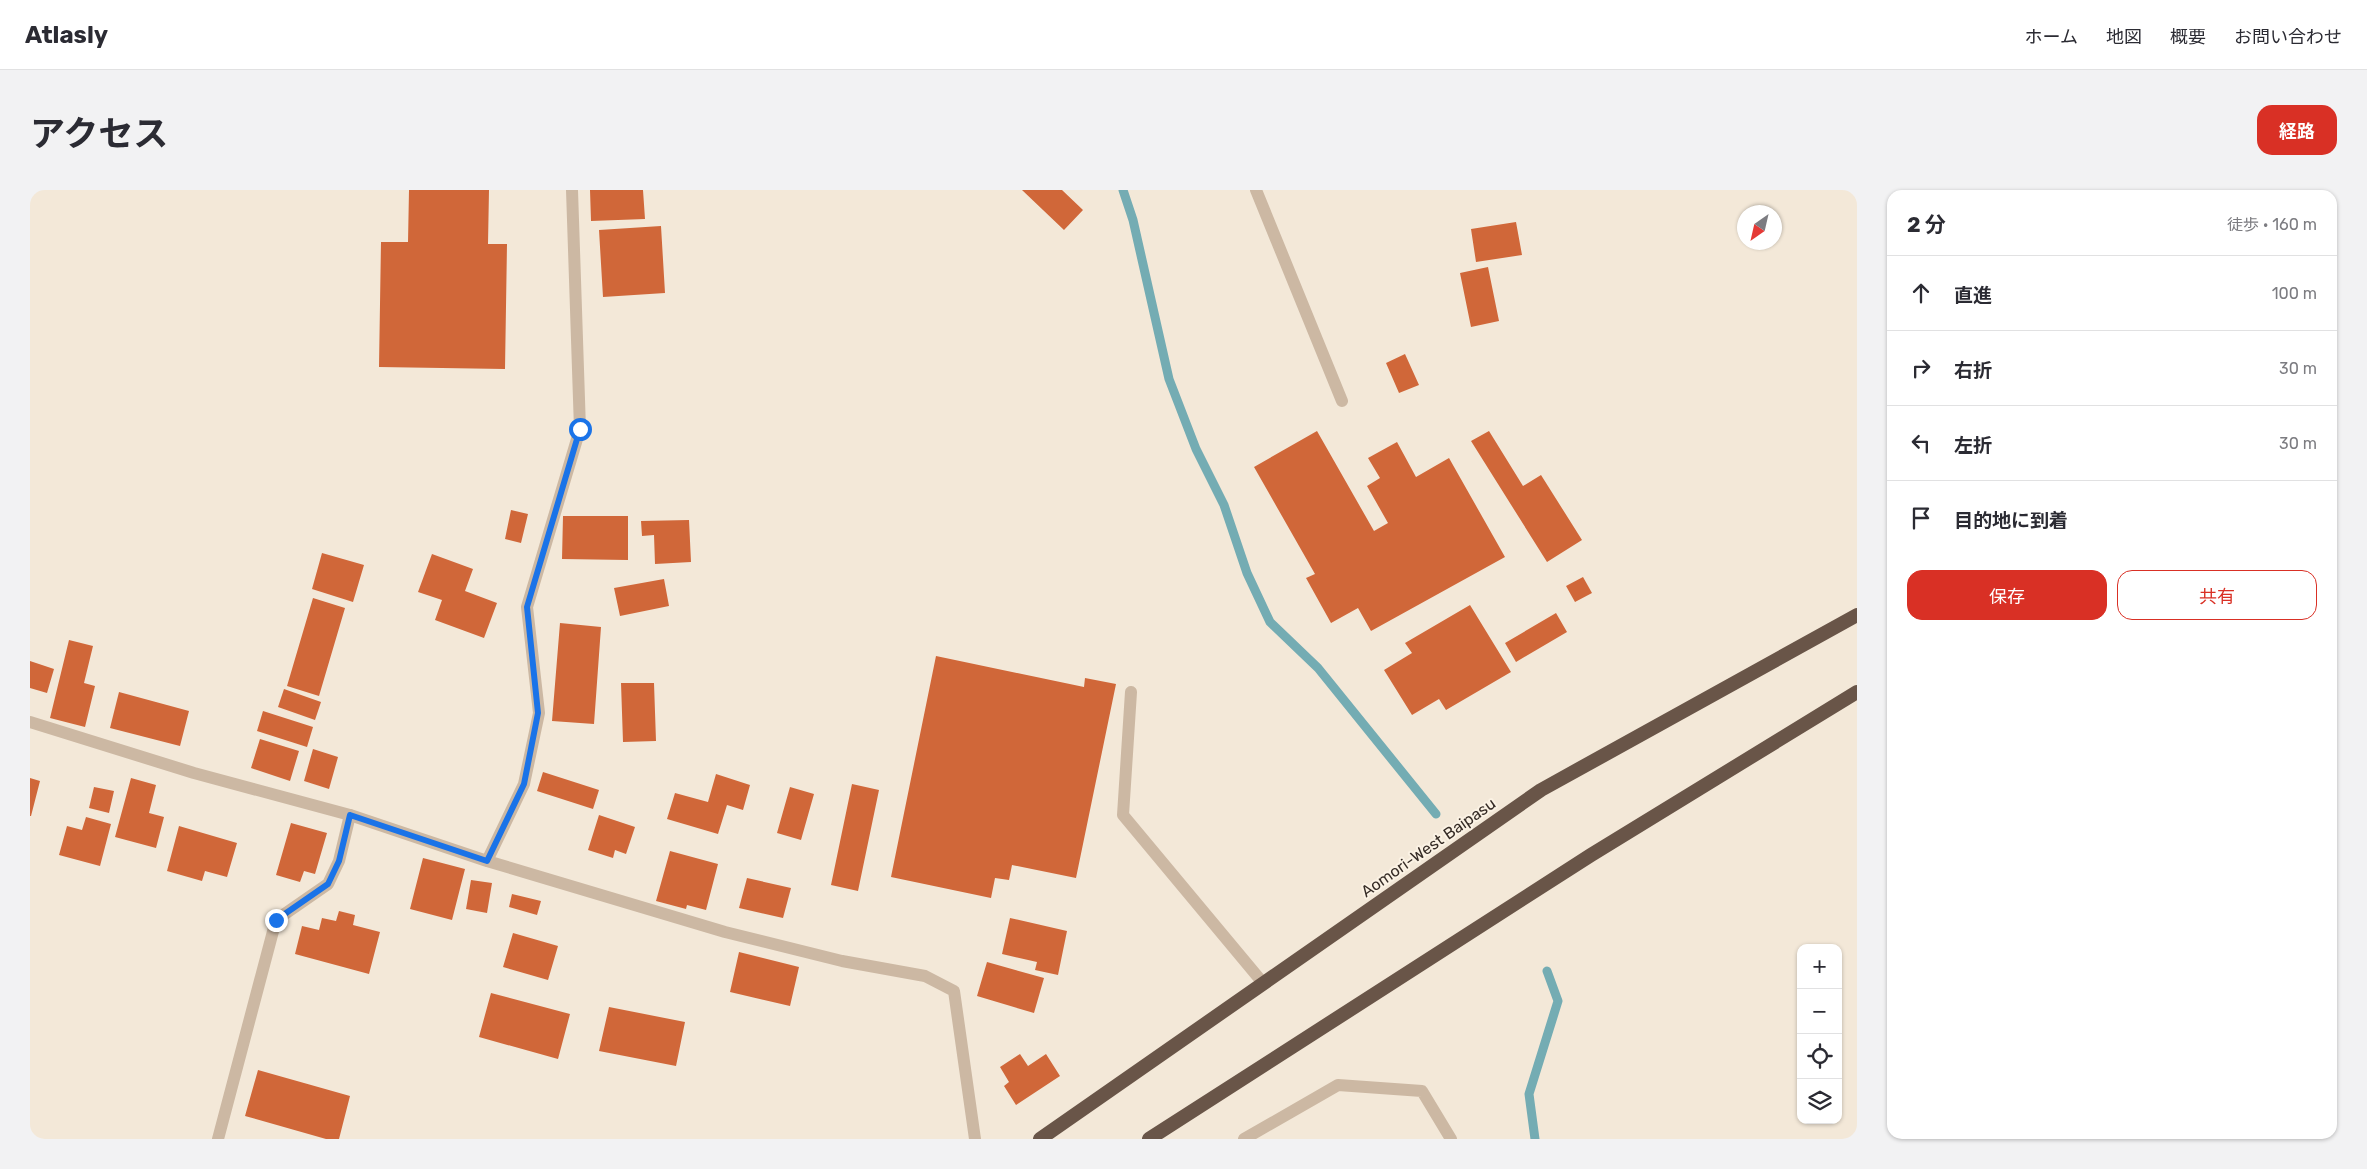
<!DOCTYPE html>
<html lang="ja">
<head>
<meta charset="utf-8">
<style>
  :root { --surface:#fff; --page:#f2f2f3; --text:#2b2b33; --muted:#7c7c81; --line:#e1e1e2; --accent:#d93025 }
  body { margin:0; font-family:Rubik,"Noto Sans JP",sans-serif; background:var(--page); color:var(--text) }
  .controls { position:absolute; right:15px; bottom:15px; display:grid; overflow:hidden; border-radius:10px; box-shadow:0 1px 4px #0004 }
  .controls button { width:45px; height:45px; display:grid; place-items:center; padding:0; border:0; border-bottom:1px solid var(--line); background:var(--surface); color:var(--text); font:25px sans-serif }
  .compass { position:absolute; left:1707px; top:15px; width:45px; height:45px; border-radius:50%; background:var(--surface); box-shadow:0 1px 4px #0004; rotate:214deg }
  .stop { position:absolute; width:15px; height:15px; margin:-11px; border:4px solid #1a73e8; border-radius:50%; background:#fff }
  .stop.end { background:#1a73e8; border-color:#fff; box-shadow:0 1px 5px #0008 }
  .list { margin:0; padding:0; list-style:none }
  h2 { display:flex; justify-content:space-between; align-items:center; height:65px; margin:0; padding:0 20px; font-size:21px }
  h2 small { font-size:16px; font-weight:400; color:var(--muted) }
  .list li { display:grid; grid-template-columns:32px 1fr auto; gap:15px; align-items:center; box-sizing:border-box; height:75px; padding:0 20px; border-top:1px solid var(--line) }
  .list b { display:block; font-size:19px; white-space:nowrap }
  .list em { font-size:16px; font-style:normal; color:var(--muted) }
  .actions { display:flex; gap:10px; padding:15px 20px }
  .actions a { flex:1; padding:11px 0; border:1px solid var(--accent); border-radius:15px; text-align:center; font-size:18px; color:var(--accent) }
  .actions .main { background:var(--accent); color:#fff }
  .icon { flex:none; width:28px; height:28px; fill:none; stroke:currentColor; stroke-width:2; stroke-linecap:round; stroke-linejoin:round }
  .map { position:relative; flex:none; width:1827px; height:949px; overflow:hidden; border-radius:15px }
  header { display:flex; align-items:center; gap:30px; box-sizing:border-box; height:70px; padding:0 25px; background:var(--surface); border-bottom:1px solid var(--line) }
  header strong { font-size:24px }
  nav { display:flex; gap:28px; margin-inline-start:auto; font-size:18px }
  .intro { display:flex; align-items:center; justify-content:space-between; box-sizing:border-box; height:120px; padding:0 30px }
  h1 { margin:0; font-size:35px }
  .button { padding:12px 22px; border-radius:15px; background:var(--accent); color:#fff; font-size:18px; font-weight:700 }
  main { display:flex; gap:30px; padding:0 30px }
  aside { flex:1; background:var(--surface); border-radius:15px; box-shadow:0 1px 4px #0004 }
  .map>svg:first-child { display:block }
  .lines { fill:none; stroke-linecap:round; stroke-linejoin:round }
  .stream { stroke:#74acb3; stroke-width:9 }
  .building { fill:#d06739 }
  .service { stroke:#ccb8a3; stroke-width:12 }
  .minor { stroke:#ccb8a3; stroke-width:12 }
  .trunk { stroke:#695548; stroke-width:14 }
  .route { stroke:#1a73e8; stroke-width:6 }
  .labels { text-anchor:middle; stroke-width:4; stroke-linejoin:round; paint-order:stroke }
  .street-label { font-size:16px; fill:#362c26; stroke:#fbf2e4 }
</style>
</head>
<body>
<header>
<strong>Atlasly</strong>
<nav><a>ホーム</a><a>地図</a><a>概要</a><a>お問い合わせ</a></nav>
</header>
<div class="intro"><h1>アクセス</h1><a class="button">経路</a></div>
<main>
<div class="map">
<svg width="1827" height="949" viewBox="0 0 1827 949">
  <rect width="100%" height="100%" fill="#f3e8d8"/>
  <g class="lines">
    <!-- stream -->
    <path class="stream" d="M 1093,0 L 1103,30 L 1139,189 L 1166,259 L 1194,315 L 1217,383 L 1240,432 L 1288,478 L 1406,624
      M 1505,949 L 1499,904 L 1528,811 L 1517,781"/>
  </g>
  <!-- building -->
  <path class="building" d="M 379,0 L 459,0 L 458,54 L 477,54 L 475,179 L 349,177 L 351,52 L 378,52 Z
    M 560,0 L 613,0 L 615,29 L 561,31 Z
    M 992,0 L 1032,0 L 1053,20 L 1034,40 Z
    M 1486,32 L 1492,65 L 1446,72 L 1441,39 Z
    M 631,36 L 635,103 L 573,107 L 569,40 Z
    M 1458,77 L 1469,131 L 1441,137 L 1430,83 Z
    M 1375,164 L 1389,195 L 1369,203 L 1356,173 Z
    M 1287,241 L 1344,341 L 1358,333 L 1337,296 L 1350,288 L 1338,268 L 1367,252 L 1386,287 L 1419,268 L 1475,367 L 1341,441 L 1328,418 L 1301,433 L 1276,388 L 1285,384 L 1224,277 Z
    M 1459,241 L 1493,296 L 1511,285 L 1552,350 L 1517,372 L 1441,251 Z
    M 481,320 L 498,324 L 491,353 L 475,349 Z
    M 533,326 L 598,326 L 598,370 L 532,369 Z
    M 659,330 L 661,372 L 625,374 L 624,345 L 612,346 L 611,331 Z
    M 292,363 L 334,375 L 323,412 L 282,399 Z
    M 402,364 L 443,379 L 435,401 L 467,413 L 454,448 L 405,430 L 412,410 L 388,402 Z
    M 1553,387 L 1562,403 L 1545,412 L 1536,396 Z
    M 634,389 L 639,416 L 590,426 L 584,398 Z
    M 283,408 L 315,418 L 289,506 L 257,496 Z
    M 1440,415 L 1481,482 L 1416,520 L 1409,509 L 1382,525 L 1354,480 L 1382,463 L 1375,453 Z
    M 1526,423 L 1537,442 L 1486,472 L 1475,453 Z
    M 530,433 L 571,437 L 564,534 L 522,531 Z
    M 39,450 L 63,456 L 54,493 L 65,496 L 55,537 L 20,528 Z
    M 906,466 L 1054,497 L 1055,488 L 1086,494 L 1046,688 L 982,675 L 979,690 L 965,688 L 961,708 L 861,687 Z
    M 0,471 L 24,479 L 17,503 L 0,498 Z
    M 591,493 L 624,493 L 626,551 L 593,552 Z
    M 254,499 L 291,512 L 285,530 L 248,517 Z
    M 89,502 L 159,521 L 150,556 L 80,538 Z
    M 233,521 L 283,537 L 277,557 L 227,541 Z
    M 230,549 L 269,561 L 260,591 L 221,578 Z
    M 283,559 L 308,567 L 299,599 L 274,591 Z
    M 513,582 L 569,600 L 563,619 L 507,601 Z
    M 686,584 L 720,595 L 713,620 L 697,615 L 688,644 L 637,629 L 645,603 L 678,612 Z
    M 0,588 L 10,591 L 1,626 L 0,626 Z
    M 101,588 L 126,595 L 119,623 L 134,627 L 126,658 L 85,647 Z
    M 822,594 L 849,600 L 828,701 L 801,695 Z
    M 64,597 L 84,601 L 79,623 L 59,618 Z
    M 760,597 L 784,604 L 771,650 L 747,643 Z
    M 569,625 L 605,637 L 596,664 L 585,660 L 583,668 L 558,660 Z
    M 56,627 L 81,634 L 70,676 L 29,665 L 37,636 L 52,640 Z
    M 261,633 L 297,643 L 285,684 L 274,681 L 270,692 L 246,685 Z
    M 149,636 L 207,653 L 197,687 L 175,681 L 172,691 L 137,681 Z
    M 640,661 L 688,674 L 676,720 L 657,715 L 656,719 L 626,711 Z
    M 393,668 L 435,679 L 422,730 L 380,719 Z
    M 717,688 L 761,698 L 753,728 L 709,718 Z
    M 441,690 L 462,693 L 457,723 L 436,719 Z
    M 482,704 L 511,711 L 507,725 L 479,717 Z
    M 309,721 L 325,725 L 323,735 L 350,742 L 339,784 L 265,764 L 272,736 L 289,740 L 292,728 L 306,731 Z
    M 980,728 L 1037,741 L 1028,785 L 1005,780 L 1007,772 L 972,764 Z
    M 483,743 L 528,756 L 518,790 L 473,777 Z
    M 709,762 L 769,777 L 760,816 L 700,802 Z
    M 957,772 L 1014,788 L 1004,823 L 947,806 Z
    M 461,803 L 540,824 L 528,869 L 449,847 Z
    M 579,817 L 655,832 L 646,876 L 569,861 Z
    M 990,864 L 998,876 L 1016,864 L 1030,886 L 986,915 L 974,896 L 979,892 L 970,877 Z
    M 228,880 L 320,906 L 309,949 L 296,949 L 215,926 Z"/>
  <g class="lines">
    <!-- service -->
    <path class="service" d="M 1226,0 L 1312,211
      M 1101,502 L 1093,625 L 1233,793
      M 188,949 L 246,730 L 298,694 L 309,671 L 320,625
      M 1214,949 L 1308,895 L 1392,901 L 1421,949"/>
    <!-- minor -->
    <path class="minor" d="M 0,532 L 164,583 L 320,625 L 457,671 L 695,742 L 812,771 L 895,786 L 924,801 L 945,949
      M 457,671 L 494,594 L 509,523 L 497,417 L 550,239 L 542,0"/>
    <!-- trunk -->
    <path class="trunk" d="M 1010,949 L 1511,600 L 1827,425
      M 1119,949 L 1561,665 L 1827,502"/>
  </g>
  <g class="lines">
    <!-- route -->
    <path class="route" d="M 246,730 L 298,694 L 309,671 L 320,625 L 457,671 L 494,594 L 508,523 L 497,417 L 550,239"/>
  </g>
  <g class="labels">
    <!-- street labels -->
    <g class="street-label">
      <text transform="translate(1398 657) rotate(-35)" y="6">Aomori-West Baipasu</text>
    </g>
  </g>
</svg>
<div class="controls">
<button>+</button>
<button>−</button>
<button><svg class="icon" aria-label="locate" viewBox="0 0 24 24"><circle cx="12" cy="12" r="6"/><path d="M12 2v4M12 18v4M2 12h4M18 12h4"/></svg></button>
<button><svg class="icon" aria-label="layers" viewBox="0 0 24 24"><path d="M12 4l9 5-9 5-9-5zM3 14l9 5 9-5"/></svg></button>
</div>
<svg class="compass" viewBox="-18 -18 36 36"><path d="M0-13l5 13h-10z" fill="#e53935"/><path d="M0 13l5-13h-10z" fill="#7c7c81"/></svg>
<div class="stop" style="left:550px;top:239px"></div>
<div class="stop end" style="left:246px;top:730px"></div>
</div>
<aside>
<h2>2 分<small>徒歩 · 160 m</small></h2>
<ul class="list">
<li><svg class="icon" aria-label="ahead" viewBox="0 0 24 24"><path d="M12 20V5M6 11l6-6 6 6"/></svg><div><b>直進</b></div><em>100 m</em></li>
<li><svg class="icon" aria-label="right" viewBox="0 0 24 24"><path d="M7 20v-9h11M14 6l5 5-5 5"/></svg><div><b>右折</b></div><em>30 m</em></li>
<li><svg class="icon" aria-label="left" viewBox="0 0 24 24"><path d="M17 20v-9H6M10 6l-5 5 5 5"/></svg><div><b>左折</b></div><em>30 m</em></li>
<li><svg class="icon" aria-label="arrive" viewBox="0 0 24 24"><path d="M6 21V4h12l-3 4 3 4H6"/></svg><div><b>目的地に到着</b></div></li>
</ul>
<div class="actions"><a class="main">保存</a><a>共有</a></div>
</aside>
</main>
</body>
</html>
